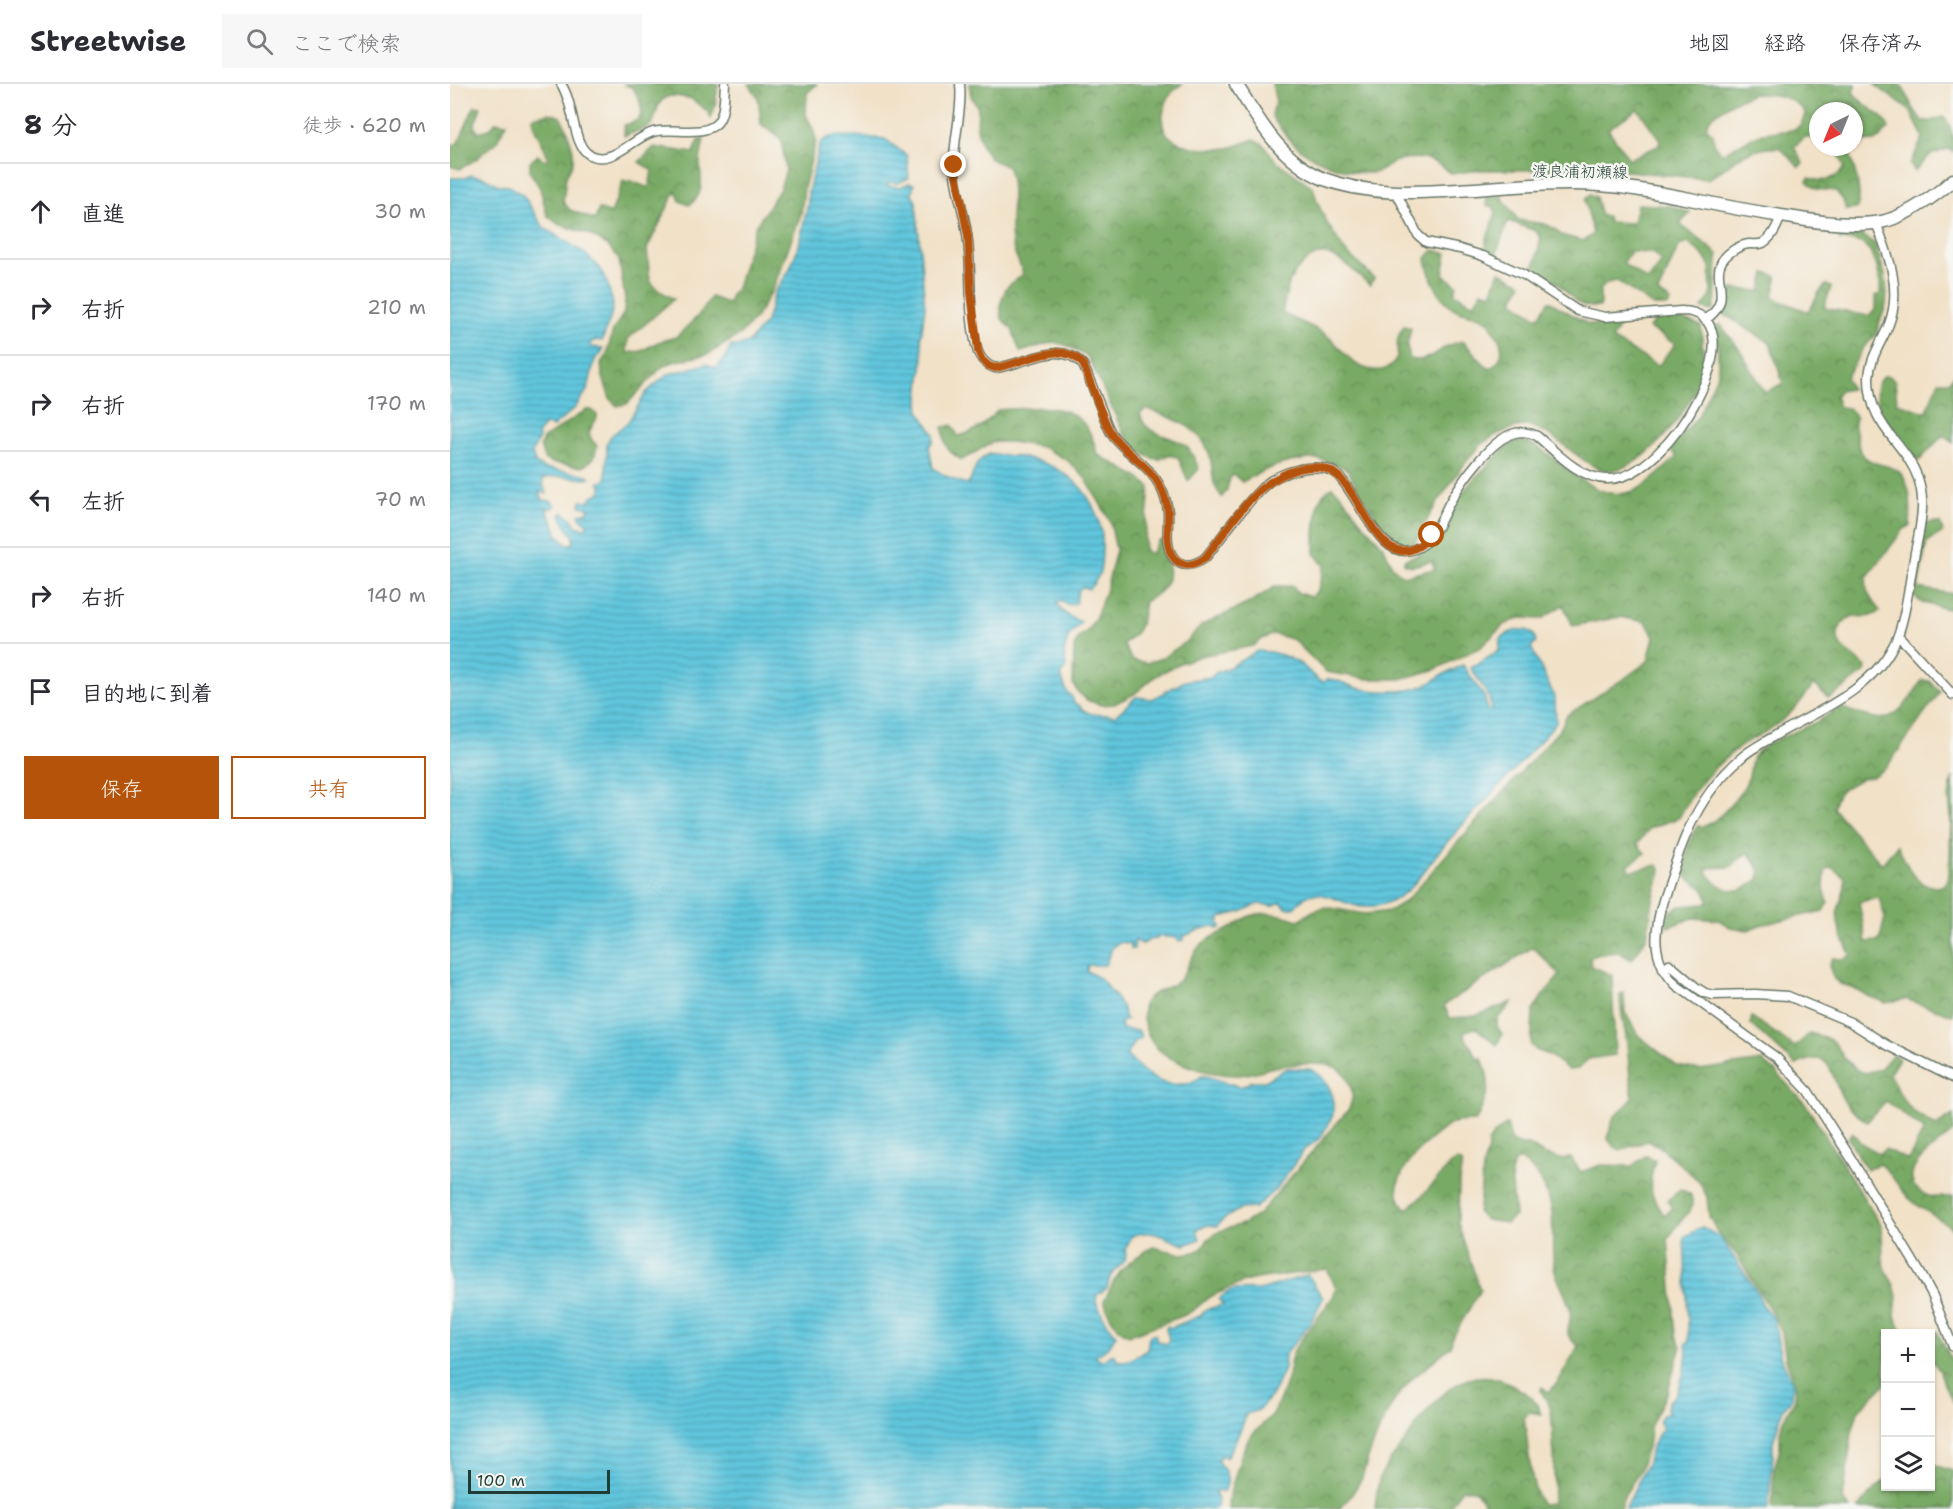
<!DOCTYPE html>
<html lang="ja">
<head>
<meta charset="utf-8">
<style>
  :root { --surface:#fff; --page:#f7f7f7; --text:#2b2b33; --muted:#7c7c81; --line:#e1e1e2; --accent:#b45309 }
  body { margin:0; font-family:"Shantell Sans","Klee One",sans-serif; background:var(--page); color:var(--text) }
  .controls { position:absolute; right:18px; bottom:18px; display:grid; overflow:hidden; border-radius:0px; box-shadow:0 2px 4px #0004 }
  .controls button { width:54px; height:54px; display:grid; place-items:center; padding:0; border:0; border-bottom:2px solid var(--line); background:var(--surface); color:var(--text); font:30px sans-serif }
  .compass { position:absolute; left:1359px; top:18px; width:54px; height:54px; border-radius:50%; background:var(--surface); box-shadow:0 2px 4px #0004; rotate:223deg }
  .scale { position:absolute; left:18px; bottom:15px; width:142px; box-sizing:border-box; padding-left:6px; border:3px solid #1f3d34; border-top:0; font-size:16px; line-height:21px; white-space:nowrap; color:#1f3d34; -webkit-text-stroke:4px #f6f6f2; paint-order:stroke }
  .stop { position:absolute; width:18px; height:18px; margin:-14px; border:4px solid #b45309; border-radius:50%; background:#fff }
  .stop.end { background:#b45309; border-color:#fff; box-shadow:0 2px 6px #0008 }
  .list { margin:0; padding:0; list-style:none }
  h2 { display:flex; justify-content:space-between; align-items:center; height:78px; margin:0; padding:0 24px; font-size:26px }
  h2 small { font-size:20px; font-weight:400; color:var(--muted) }
  .list li { display:grid; grid-template-columns:39px 1fr auto; gap:18px; align-items:center; box-sizing:border-box; height:96px; padding:0 24px; border-top:2px solid var(--line) }
  .list b { display:block; font-size:22px; white-space:nowrap }
  .list em { font-size:20px; font-style:normal; color:var(--muted) }
  .actions { display:flex; gap:12px; padding:18px 24px }
  .actions a { flex:1; padding:14px 0; border:2px solid var(--accent); border-radius:0px; text-align:center; font-size:21px; color:var(--accent) }
  .actions .main { background:var(--accent); color:#fff }
  .icon { flex:none; width:33px; height:33px; fill:none; stroke:currentColor; stroke-width:2; stroke-linecap:round; stroke-linejoin:round }
  .map { position:relative; flex:none; width:1503px; height:1425px; overflow:hidden }
  header { display:flex; align-items:center; gap:36px; box-sizing:border-box; height:84px; padding:0 30px; background:var(--surface); border-bottom:2px solid var(--line) }
  header strong { font-size:28px }
  nav { display:flex; gap:33px; margin-inline-start:auto; font-size:21px }
  .search { width:420px; height:54px; background:var(--page); display:flex; align-items:center; gap:15px; box-sizing:border-box; padding:0 21px; border-radius:0px; color:var(--muted); font-size:22px }
  main { display:flex }
  aside { flex:1; background:var(--surface) }
  .map>svg:first-child { display:block }
  .forest { fill:url(#forest-crowns); stroke:#4c744c; stroke-width:1.5; fill-rule:evenodd }
  .water { fill:url(#water-rules); stroke:#408288; stroke-width:1.5 }
  .lines { fill:none; stroke-linecap:round; stroke-linejoin:round }
  .street-casing { stroke:#687667; stroke-width:11 }
  .secondary-casing { stroke:#687667; stroke-width:15 }
  .street { stroke:#fff; stroke-width:8 }
  .secondary { stroke:#fff; stroke-width:12 }
  .route { stroke:#b45309; stroke-width:8 }
  .labels { text-anchor:middle; stroke-width:5; stroke-linejoin:round; paint-order:stroke }
  .street-label { font-size:16px; fill:#1f3d34; stroke:#f6f6f2 }
</style>
</head>
<body>
<header>
<strong>Streetwise</strong>
<div class="search"><svg class="icon" aria-label="search" viewBox="0 0 24 24"><circle cx="10" cy="10" r="6"/><path d="M15 15l6 6"/></svg>ここで検索</div>
<nav><a>地図</a><a>経路</a><a>保存済み</a></nav>
</header>
<main>
<aside>
<h2>8 分<small>徒歩 · 620 m</small></h2>
<ul class="list">
<li><svg class="icon" aria-label="ahead" viewBox="0 0 24 24"><path d="M12 20V5M6 11l6-6 6 6"/></svg><div><b>直進</b></div><em>30 m</em></li>
<li><svg class="icon" aria-label="right" viewBox="0 0 24 24"><path d="M7 20v-9h11M14 6l5 5-5 5"/></svg><div><b>右折</b></div><em>210 m</em></li>
<li><svg class="icon" aria-label="right" viewBox="0 0 24 24"><path d="M7 20v-9h11M14 6l5 5-5 5"/></svg><div><b>右折</b></div><em>170 m</em></li>
<li><svg class="icon" aria-label="left" viewBox="0 0 24 24"><path d="M17 20v-9H6M10 6l-5 5 5 5"/></svg><div><b>左折</b></div><em>70 m</em></li>
<li><svg class="icon" aria-label="right" viewBox="0 0 24 24"><path d="M7 20v-9h11M14 6l5 5-5 5"/></svg><div><b>右折</b></div><em>140 m</em></li>
<li><svg class="icon" aria-label="arrive" viewBox="0 0 24 24"><path d="M6 21V4h12l-3 4 3 4H6"/></svg><div><b>目的地に到着</b></div></li>
</ul>
<div class="actions"><a class="main">保存</a><a>共有</a></div>
</aside>
<div class="map">
<svg width="1503" height="1425" viewBox="0 0 1503 1425">
  <defs>
    <pattern id="forest-crowns" width="20" height="18" patternUnits="userSpaceOnUse" patternTransform="scale(1.5)"><rect width="20" height="18" fill="#79aa65"/><path d="M2 6a3 3 0 1 1 6 0M12 15a3 3 0 1 1 6 0" fill="none" stroke="#638c54"/></pattern>
    <pattern id="water-rules" width="6" height="5" patternUnits="userSpaceOnUse" patternTransform="scale(1.5)"><rect width="6" height="5" fill="#60c6dd"/><path d="M0 2.5h6" fill="none" stroke="#4fa2b4"/></pattern>
  </defs>
  <rect width="100%" height="100%" fill="#f6f6f2"/>
  <filter id="ink" filterUnits="userSpaceOnUse"><feTurbulence type="fractalNoise" baseFrequency=".0167" numOctaves="2"/><feDisplacementMap in="SourceGraphic" scale="12" xChannelSelector="R" yChannelSelector="G"/><feConvolveMatrix kernelMatrix="1 2 1 2 8 2 1 2 1" color-interpolation-filters="sRGB"/></filter>
  <filter id="wash" filterUnits="userSpaceOnUse"><feTurbulence type="fractalNoise" baseFrequency=".008" numOctaves="4" result="noise"/><feDisplacementMap in="SourceGraphic" scale="24" xChannelSelector="R" yChannelSelector="G"/><feGaussianBlur stdDeviation="1.35" result="paint"/><feColorMatrix in="noise" values="0 0 0 0 0 0 0 0 0 0 0 0 0 0 0 0 0 1.4 0 .05"/><feComposite in="paint" operator="in"/></filter>
  <g filter="url(#wash)">
    <rect width="100%" height="100%" fill="#f1e1c7"/>
    <!-- forest -->
    <path class="forest" d="M 174,0 L 268,0 L 265,22 L 261,34 L 257,27 L 240,14 C 233,14 223,10 217,13 C 204,19 208,34 201,41 C 195,46 182,49 174,52 L 174,41 C 192,38 195,29 188,13 C 187,12 184,5 183,4 C 180,2 177,2 174,0 Z
      M 299,0 L 367,0 L 357,9 L 356,31 L 363,45 L 366,56 L 354,104 L 351,130 L 323,205 L 306,233 L 291,250 L 259,270 L 223,278 L 212,283 L 177,320 L 167,322 L 160,315 L 152,290 L 151,279 L 157,270 L 163,246 L 174,229 L 175,216 L 169,175 L 157,161 L 139,150 L 108,140 L 97,131 L 90,104 L 80,88 L 80,78 L 88,71 L 94,76 L 98,75 C 96,60 82,48 82,33 L 100,29 L 111,33 L 118,48 L 123,67 L 123,78 L 116,93 L 113,118 L 120,126 L 145,136 L 149,125 L 161,130 L 173,97 L 181,97 L 199,104 L 202,86 L 189,78 L 204,63 L 244,69 L 248,56 L 254,55 C 253,63 250,72 250,80 C 251,96 255,111 239,121 L 230,117 L 226,106 L 197,165 L 200,197 L 208,206 L 224,215 L 178,255 L 177,269 L 191,267 L 208,258 L 226,253 L 249,231 L 261,213 L 278,219 L 281,211 L 287,204 L 305,143 L 330,105 L 336,86 L 331,55 L 311,40 L 308,13 Z
      M 519,0 L 732,0 C 720,8 715,17 713,31 C 707,63 755,67 778,64 C 787,62 796,58 805,55 L 813,60 L 826,77 L 863,103 L 867,117 L 877,139 L 894,166 L 924,194 L 920,201 C 908,191 894,176 879,171 C 865,166 849,182 842,193 C 836,203 835,218 832,229 C 845,236 858,240 870,247 C 891,258 898,285 925,286 C 931,287 937,285 942,281 C 950,274 946,263 948,254 C 949,250 952,246 954,242 L 961,244 L 957,262 L 960,275 C 982,280 990,260 1013,257 L 1039,285 C 1056,275 1054,261 1044,247 C 1042,243 1039,238 1036,236 C 1024,228 1008,231 998,220 C 986,208 978,190 976,174 L 984,166 L 997,169 L 993,190 L 1007,201 L 1004,209 L 1024,220 L 1032,207 L 1041,210 L 1049,187 L 1072,199 L 1063,217 L 1088,234 L 1099,217 L 1138,240 L 1171,239 L 1162,255 L 1208,282 L 1225,260 L 1199,244 C 1202,241 1203,238 1206,237 C 1219,230 1239,237 1251,242 C 1252,254 1255,280 1251,292 C 1242,323 1189,397 1151,385 C 1126,378 1095,335 1068,343 C 1057,346 1043,351 1035,358 C 1017,372 987,419 975,439 C 971,446 969,453 964,459 C 957,460 952,460 946,456 C 933,450 905,399 897,385 C 887,381 875,375 865,375 C 839,374 814,386 792,398 L 784,391 L 780,393 L 777,406 L 772,413 C 761,399 764,395 761,378 C 756,345 725,334 696,325 L 690,330 C 696,353 719,350 735,361 C 742,366 745,377 749,385 L 738,397 L 728,373 L 718,371 L 709,376 L 697,372 L 686,364 L 674,350 L 638,273 L 616,261 L 603,258 L 570,268 L 562,245 L 552,235 L 550,221 L 556,204 L 573,190 C 570,179 563,168 562,158 C 558,132 567,107 557,82 L 542,76 L 532,63 L 527,45 L 528,24 L 521,12 Z
      M 822,0 L 1406,0 L 1403,8 C 1413,24 1432,27 1439,44 C 1423,62 1425,57 1404,57 L 1404,27 L 1368,27 L 1368,55 L 1355,53 L 1344,63 L 1353,79 L 1349,83 L 1330,64 C 1319,63 1303,66 1293,71 C 1279,78 1271,90 1257,95 L 1126,82 L 1097,86 L 1027,86 L 1002,90 C 994,84 984,76 974,75 C 965,73 949,75 942,79 C 934,84 932,88 921,89 C 897,90 862,77 844,60 C 840,56 836,51 832,46 C 822,35 819,33 826,18 ZM 1303,10 C 1324,10 1341,11 1355,28 C 1352,54 1330,44 1314,49 C 1299,54 1286,62 1272,70 L 1264,59 L 1263,50 L 1256,43 L 1261,33 L 1283,18 ZM 1188,25 L 1210,56 L 1208,62 L 1179,75 L 1158,45 Z
      M 1424,0 L 1451,0 L 1462,22 L 1472,37 L 1482,37 L 1493,33 C 1503,42 1503,55 1503,68 L 1498,65 L 1480,71 L 1465,87 L 1460,81 L 1473,53 L 1460,27 Z
      M 25,22 L 31,23 L 24,42 L 28,48 L 40,45 L 45,38 L 57,39 L 45,60 L 36,66 L 28,74 L 10,85 L 0,82 L 0,60 L 6,61 C 13,52 18,34 25,22 Z
      M 1385,63 L 1398,63 C 1402,78 1415,112 1406,125 L 1396,126 L 1393,116 L 1386,107 L 1366,105 L 1357,97 L 1359,94 C 1373,99 1386,96 1395,83 Z
      M 1140,110 L 1146,113 L 1151,132 L 1157,132 L 1158,138 L 1183,139 L 1187,120 L 1222,122 L 1240,129 L 1230,140 L 1268,170 C 1264,190 1269,207 1263,227 L 1252,224 L 1261,212 L 1260,182 L 1252,170 L 1238,159 L 1229,162 L 1208,209 L 1221,217 L 1218,222 L 1203,222 L 1167,197 L 1157,199 L 1150,206 L 1150,223 C 1121,225 1122,207 1102,195 C 1096,192 1089,190 1083,188 L 1091,154 L 1086,147 L 1058,137 L 1046,171 L 1036,168 L 1036,157 L 1046,129 L 1043,122 L 1037,122 L 1036,114 L 1051,112 L 1068,136 L 1095,140 L 1105,145 L 1111,151 L 1133,157 L 1143,150 L 1135,116 ZM 1181,168 L 1202,169 L 1212,178 L 1198,197 L 1173,179 Z
      M 1390,149 L 1412,151 L 1425,160 L 1435,191 L 1437,209 L 1436,221 L 1425,252 L 1413,264 L 1396,294 L 1401,305 L 1389,307 L 1385,312 L 1389,323 L 1398,324 L 1406,333 C 1403,339 1405,344 1407,351 C 1408,356 1408,365 1411,369 C 1421,384 1442,378 1452,391 C 1462,405 1461,425 1460,442 L 1454,445 L 1417,493 C 1414,508 1421,515 1430,527 C 1418,536 1416,531 1403,533 C 1392,535 1384,549 1390,560 C 1394,567 1409,577 1416,583 L 1415,588 L 1383,612 L 1378,614 L 1364,600 C 1354,613 1344,628 1330,638 C 1319,647 1305,653 1294,660 C 1267,678 1243,705 1229,734 L 1200,744 L 1187,760 L 1195,769 L 1178,781 L 1181,787 L 1208,781 L 1211,787 L 1203,816 L 1197,853 L 1182,876 L 1168,868 L 1146,871 L 1140,874 L 1141,882 L 1162,891 L 1165,971 L 1138,975 L 1128,985 L 1119,986 L 1099,971 L 1086,966 L 1081,961 L 1083,927 L 1093,911 L 1110,891 L 1083,863 L 994,921 L 1000,934 L 1025,932 L 1062,918 L 1057,925 L 1047,935 L 1047,942 L 1052,950 L 1047,961 L 1026,944 L 1015,947 L 1014,951 L 1028,975 L 1032,974 C 1043,1003 1038,1010 1026,1037 C 1019,1038 1009,1036 1003,1039 C 980,1052 926,1099 957,1125 L 972,1112 L 1001,1080 L 1007,1077 L 1012,1079 L 1009,1098 L 1008,1140 L 1030,1206 L 1002,1255 L 1001,1262 L 961,1296 L 944,1317 L 930,1344 L 918,1374 L 912,1394 L 901,1412 L 889,1425 L 779,1425 L 778,1416 L 791,1372 L 799,1354 L 823,1330 L 831,1313 L 838,1292 L 841,1275 L 845,1264 L 883,1213 L 886,1204 L 877,1185 L 806,1195 L 794,1198 L 759,1213 L 744,1226 L 733,1232 L 679,1251 C 666,1245 658,1230 654,1216 C 659,1209 661,1201 666,1194 C 674,1180 689,1171 703,1163 L 732,1170 L 745,1168 L 751,1165 L 758,1155 L 770,1147 L 795,1139 L 809,1130 L 899,1025 C 903,1016 903,1010 900,1000 C 897,992 893,986 885,983 C 876,979 847,980 836,981 C 819,982 804,991 787,991 C 761,991 711,979 699,953 C 694,944 690,928 695,918 C 701,906 719,906 729,896 C 738,887 740,871 750,862 C 757,854 768,851 777,846 C 785,842 792,835 800,832 C 816,826 834,831 849,836 L 863,827 L 875,823 L 915,830 L 939,827 L 956,817 L 998,769 L 1110,645 L 1117,631 L 1175,594 L 1198,577 L 1204,553 L 1196,538 L 1170,533 L 1123,542 L 1113,521 L 1092,535 L 1069,534 L 1054,541 L 1031,563 L 984,586 L 950,595 L 918,595 L 876,588 L 844,556 L 824,550 L 812,555 L 803,562 L 750,572 L 730,579 L 706,592 L 684,610 L 664,620 L 651,621 L 637,616 L 627,607 L 623,599 L 624,563 L 629,553 L 637,547 L 645,535 L 656,506 L 666,466 L 660,437 L 636,395 L 617,376 L 592,363 L 561,358 L 543,358 L 512,376 C 496,367 494,361 493,343 L 502,341 L 508,352 C 524,349 538,338 548,326 C 592,323 636,313 647,370 C 665,381 685,389 700,403 L 694,466 L 701,470 L 708,457 L 713,456 C 714,473 726,493 711,506 C 707,511 700,514 695,517 C 691,540 692,546 673,560 L 682,576 L 697,579 L 712,574 L 737,557 L 752,541 L 799,519 L 826,502 L 843,502 L 848,509 L 861,513 L 868,506 L 874,482 L 865,470 L 865,449 L 868,421 L 873,410 L 882,403 L 890,409 L 910,436 L 934,463 L 942,482 L 953,492 L 985,485 L 981,477 L 963,482 L 954,480 L 954,476 C 962,472 973,470 979,464 C 995,449 1002,427 1013,409 C 1021,396 1033,386 1044,375 C 1049,370 1055,363 1061,360 C 1096,342 1138,435 1192,403 C 1205,395 1216,382 1227,373 L 1220,365 L 1248,332 L 1268,289 L 1268,263 L 1265,244 L 1270,240 L 1290,266 L 1315,309 L 1333,299 L 1320,259 L 1272,229 L 1281,205 L 1311,207 L 1315,189 L 1327,192 L 1323,214 L 1359,228 L 1369,208 L 1376,201 L 1381,203 L 1374,224 L 1419,232 L 1426,225 L 1426,211 L 1430,211 C 1431,196 1426,163 1408,158 C 1402,156 1395,157 1389,156 Z
      M 1433,292 L 1439,292 L 1445,297 L 1447,319 L 1476,328 L 1489,297 L 1499,297 L 1503,292 L 1503,359 L 1493,351 L 1471,375 L 1466,378 C 1454,362 1418,321 1428,300 C 1429,297 1431,295 1433,292 Z
      M 136,326 L 142,326 L 147,331 L 147,334 L 139,348 L 141,355 L 147,362 L 144,374 L 133,383 L 102,379 L 94,375 L 90,362 L 93,355 Z
      M 1476,439 L 1490,439 L 1493,448 L 1477,458 L 1468,504 L 1503,510 L 1503,526 L 1472,519 L 1463,512 Z
      M 1472,596 L 1480,597 L 1490,608 L 1436,684 L 1422,693 L 1412,694 L 1391,706 L 1386,714 L 1383,724 L 1432,780 L 1447,761 L 1461,788 L 1473,800 L 1485,803 L 1492,802 L 1498,796 L 1500,773 L 1501,732 L 1499,713 L 1503,693 L 1503,931 L 1455,915 L 1436,919 L 1418,912 L 1402,903 L 1390,900 L 1384,895 L 1379,882 L 1382,874 L 1393,875 L 1399,873 L 1400,870 C 1393,854 1384,840 1389,822 C 1392,811 1396,806 1395,794 L 1381,783 L 1375,787 L 1374,804 L 1378,819 L 1373,827 L 1310,841 L 1298,846 L 1280,843 L 1269,836 L 1243,834 L 1217,843 C 1215,815 1241,824 1258,819 C 1257,800 1242,800 1232,789 L 1239,760 L 1248,741 L 1251,743 C 1267,740 1292,710 1298,695 C 1301,688 1300,679 1303,673 C 1313,657 1355,645 1372,635 C 1378,631 1384,626 1391,622 C 1397,627 1405,628 1413,631 C 1420,633 1429,636 1436,634 C 1453,629 1463,610 1472,596 ZM 1298,768 L 1310,787 L 1309,795 C 1302,800 1295,806 1286,806 C 1273,807 1259,795 1256,784 L 1280,783 ZM 1429,814 L 1435,834 L 1429,857 L 1416,858 L 1409,818 Z
      M 1174,909 L 1175,928 L 1188,951 L 1227,982 L 1249,986 L 1312,977 L 1327,989 L 1356,1021 L 1432,1143 L 1433,1176 L 1437,1189 L 1444,1201 L 1447,1212 L 1445,1232 L 1453,1249 L 1436,1250 L 1435,1300 L 1408,1327 L 1402,1349 L 1393,1416 L 1400,1425 L 1322,1425 L 1324,1385 L 1330,1365 L 1330,1348 L 1333,1336 L 1345,1315 L 1346,1304 L 1336,1275 L 1332,1249 L 1324,1232 L 1287,1171 L 1267,1148 L 1259,1132 L 1257,1113 L 1249,1097 L 1209,1062 L 1198,1057 L 1170,1066 L 1163,1062 L 1158,1055 C 1159,1049 1160,1041 1163,1035 C 1168,1026 1178,1023 1183,1013 C 1179,995 1179,978 1177,960 C 1175,943 1170,928 1170,911 Z
      M 1302,933 L 1345,963 L 1360,949 L 1374,953 L 1384,958 L 1394,974 L 1407,986 L 1415,989 L 1430,985 L 1443,970 L 1449,975 L 1439,990 L 1454,1017 L 1464,1028 L 1486,1042 L 1503,1031 L 1503,1048 C 1489,1060 1447,1085 1467,1105 C 1478,1115 1490,1114 1503,1112 L 1503,1146 C 1491,1133 1473,1128 1460,1115 C 1448,1104 1442,1089 1429,1079 L 1417,1086 L 1398,1054 L 1402,1048 L 1411,1059 L 1430,1070 L 1435,1065 L 1458,1076 L 1474,1046 L 1436,1017 L 1417,1038 C 1408,1031 1398,1025 1393,1015 C 1379,991 1384,962 1346,981 L 1300,940 Z
      M 1057,1040 L 1061,1057 L 1072,1061 L 1079,1061 L 1093,1070 L 1111,1075 L 1121,1074 L 1131,1088 L 1150,1081 L 1182,1082 L 1197,1071 L 1205,1076 C 1198,1105 1198,1106 1214,1131 L 1222,1125 L 1218,1116 L 1231,1105 L 1241,1111 L 1243,1122 L 1218,1154 L 1226,1252 L 1231,1262 L 1218,1307 L 1200,1343 L 1199,1357 L 1190,1386 L 1174,1412 L 1170,1425 L 1038,1425 L 1026,1407 L 1018,1405 L 1012,1405 L 998,1425 L 925,1425 C 926,1415 927,1403 930,1393 C 935,1381 946,1369 954,1359 C 978,1323 1013,1272 1063,1301 C 1076,1309 1086,1314 1091,1330 L 1079,1328 L 1074,1334 C 1078,1353 1080,1408 1092,1420 L 1102,1419 L 1104,1405 L 1104,1373 L 1101,1324 L 1091,1307 L 1092,1303 L 1099,1308 L 1108,1298 L 1128,1262 C 1109,1247 1123,1246 1120,1226 C 1117,1210 1106,1197 1104,1182 C 1099,1147 1110,1129 1090,1096 C 1084,1087 1080,1082 1071,1076 L 1064,1078 L 1061,1090 L 1065,1132 L 1056,1139 L 1036,1136 L 1028,1129 C 1031,1112 1031,1095 1034,1078 C 1036,1070 1039,1067 1038,1059 L 1043,1051 Z
      M 1487,1247 L 1503,1279 L 1503,1317 L 1495,1303 L 1490,1287 L 1481,1275 L 1480,1250 L 1476,1249 Z
      M 1481,1380 L 1503,1387 L 1503,1425 L 1408,1425 L 1419,1411 L 1435,1396 L 1436,1402 L 1480,1402 Z"/>
    <!-- water -->
    <path class="water" d="M 404,52 L 435,55 L 457,72 L 459,94 L 448,99 L 438,98 L 438,102 L 450,103 L 459,99 L 464,100 L 462,110 L 466,117 L 475,223 L 471,253 L 473,274 L 469,316 L 470,328 L 484,350 L 483,358 L 479,362 L 483,384 C 492,390 507,398 518,400 C 527,385 521,381 539,370 C 586,372 629,383 647,432 C 652,447 653,451 652,467 C 651,485 652,491 639,505 L 632,503 L 628,507 L 626,519 L 618,521 L 612,517 L 607,518 C 610,529 622,534 631,538 L 618,553 L 614,568 L 616,582 L 611,592 L 617,608 L 622,613 L 624,619 L 629,621 C 637,634 652,629 665,632 L 686,613 L 702,615 L 735,597 L 761,593 L 767,588 L 780,583 L 807,567 L 820,568 L 832,571 L 851,580 L 869,597 L 874,598 L 877,595 C 890,595 899,603 912,605 C 932,608 958,609 976,601 C 982,599 987,594 992,591 C 999,588 1006,585 1013,581 L 1035,614 L 1037,626 L 1041,627 L 1039,613 L 1021,584 L 1049,567 L 1050,556 C 1059,545 1083,539 1086,558 L 1081,563 L 1105,614 L 1106,638 C 1070,683 1029,721 992,764 C 975,783 965,807 941,817 C 934,820 923,824 914,823 C 898,823 871,804 857,812 C 852,815 847,821 843,824 L 836,824 L 831,818 L 822,822 C 803,817 806,823 790,828 C 784,830 778,831 771,833 L 769,838 L 771,843 L 768,845 L 765,842 C 753,843 744,849 734,852 L 734,856 L 729,857 L 727,854 L 709,852 L 707,855 L 697,856 L 697,858 L 692,860 L 685,856 L 684,865 L 681,865 L 681,860 L 672,858 L 663,862 L 655,881 L 638,881 L 637,887 L 651,895 L 660,906 L 673,924 L 674,933 L 677,936 L 670,938 L 672,945 L 689,947 L 691,954 L 684,957 L 683,962 L 678,966 L 677,972 C 693,987 707,1003 731,1000 C 741,999 745,997 753,991 L 791,1003 L 802,997 L 815,997 L 837,984 L 860,985 L 870,991 L 878,1001 L 883,1013 L 883,1031 L 871,1053 L 854,1066 L 827,1104 L 805,1124 L 790,1125 L 772,1136 L 767,1142 L 758,1141 L 749,1144 L 747,1147 L 750,1155 L 735,1161 C 715,1155 703,1143 682,1152 L 675,1166 L 676,1171 L 675,1176 L 660,1193 L 657,1204 L 647,1211 L 646,1217 L 655,1237 L 666,1250 L 662,1258 L 651,1269 L 647,1269 L 646,1273 L 649,1276 L 655,1276 L 661,1271 L 665,1271 L 667,1276 C 679,1280 687,1271 697,1266 L 699,1253 L 702,1250 L 705,1250 L 707,1257 L 716,1260 L 719,1256 L 716,1244 L 718,1242 L 720,1244 L 750,1232 L 757,1225 L 773,1221 L 769,1216 C 781,1199 798,1209 813,1205 C 828,1201 843,1195 858,1191 L 873,1214 L 860,1240 L 835,1270 L 834,1285 L 823,1309 L 809,1326 L 796,1330 C 793,1344 783,1361 776,1374 L 772,1371 L 769,1374 L 768,1378 C 777,1387 781,1398 773,1408 L 768,1406 L 765,1408 L 768,1416 L 767,1423 L 764,1425 L 0,1425 L 0,94 L 15,94 L 21,91 L 34,93 L 48,101 L 59,102 L 73,111 L 94,144 L 133,168 L 150,184 L 158,201 L 163,220 L 161,232 L 152,257 L 146,256 L 140,259 L 141,263 L 153,264 L 151,270 L 145,275 L 138,305 L 125,324 L 103,343 L 95,341 L 88,349 L 89,354 L 82,369 L 85,379 L 93,384 L 137,391 L 140,393 L 138,395 C 123,394 107,390 93,395 L 93,400 L 97,410 L 89,407 L 93,416 L 101,417 L 105,421 L 102,424 L 96,425 L 105,442 L 107,450 L 118,461 L 123,459 L 124,453 L 116,442 L 111,431 L 113,428 L 122,435 L 126,442 L 133,444 L 137,443 L 137,440 L 130,433 L 129,430 L 138,428 L 139,424 L 130,422 L 131,417 L 140,418 L 141,413 L 151,408 L 152,403 L 149,399 L 156,396 L 157,359 L 161,352 L 178,338 L 196,309 L 208,298 L 219,290 L 257,280 L 266,284 L 274,276 L 281,262 L 290,262 L 298,259 L 316,238 L 325,208 L 339,187 L 349,161 L 358,120 L 358,108 L 370,60 C 377,49 393,53 404,52 Z
      M 1252,1143 L 1268,1152 L 1275,1160 L 1307,1208 L 1313,1222 L 1324,1235 L 1330,1271 L 1343,1300 L 1342,1312 L 1340,1317 L 1333,1325 L 1323,1358 L 1323,1372 L 1318,1425 L 1175,1425 L 1198,1378 L 1201,1364 L 1212,1344 L 1209,1339 L 1213,1330 L 1219,1329 L 1217,1324 L 1219,1317 C 1231,1310 1239,1273 1236,1259 L 1239,1259 L 1234,1153 Z"/>
  </g>
  <g filter="url(#ink)">
    <g class="lines">
      <!-- street casing -->
      <g class="street-casing">
        <path id="street" d="M 111,0 C 125,20 122,62 140,71 C 162,82 183,54 203,48 C 221,43 252,53 266,40 C 275,31 274,12 275,0
          M 510,0 C 513,26 504,51 504,78 C 504,102 514,126 517,150 C 523,188 517,228 527,265 C 530,275 536,281 545,284 C 575,281 609,254 633,281 C 640,296 646,312 652,327 C 655,336 658,345 663,352 C 677,370 699,381 710,402 C 714,410 717,419 718,428 C 719,442 714,460 723,473 C 731,485 745,481 755,474 C 774,451 791,424 813,403 C 822,394 837,388 850,385 C 861,383 875,382 885,389 C 908,406 928,480 965,465 C 984,458 991,434 1000,418 C 1011,398 1041,355 1065,349 C 1073,347 1080,349 1087,352 C 1106,368 1129,394 1156,395 C 1220,399 1314,227 1231,227 L 1155,233 L 1128,227 L 1074,191 L 1033,172 L 1010,165 L 976,158 L 968,151 L 946,108
          M 1426,139 C 1439,171 1452,206 1439,240 C 1432,258 1420,273 1419,294 C 1419,344 1454,356 1468,394 C 1472,406 1473,422 1471,435 C 1470,448 1466,461 1464,474 C 1459,499 1455,542 1443,562 C 1420,607 1368,627 1326,651 C 1315,658 1302,664 1292,673 C 1245,714 1233,756 1214,813 C 1204,845 1200,875 1226,901 L 1327,974 L 1358,1007 L 1399,1071 L 1471,1190 L 1483,1212 L 1503,1263
          M 1255,236 C 1285,216 1261,195 1272,177 C 1278,168 1290,161 1299,160 C 1304,160 1309,161 1313,159 C 1323,153 1327,142 1331,132
          M 1448,551 L 1503,611
          M 1213,885 L 1219,880 L 1247,904 L 1255,909 L 1263,911 L 1305,910 L 1338,912 L 1400,938 L 1435,960 L 1503,994"/>
      </g>
      <!-- secondary casing -->
      <g class="secondary-casing">
        <path id="secondary" d="M 786,0 C 809,37 831,77 874,95 C 916,111 965,109 1009,106 C 1056,103 1103,98 1150,101 C 1180,103 1210,109 1240,115 C 1272,122 1305,128 1338,133 C 1366,138 1396,142 1424,139 C 1450,137 1484,113 1503,96"/>
      </g>
      <!-- street -->
      <use href="#street" class="street"/>
      <!-- secondary -->
      <use href="#secondary" class="secondary"/>
    </g>
  </g>
  <g class="lines" filter="url(#ink)">
    <!-- route -->
    <path class="route" d="M 504,81 L 518,152 L 521,209 L 528,267 L 532,276 L 539,282 L 545,284 C 575,280 609,254 633,280 C 641,298 653,339 663,352 C 677,371 699,381 710,402 C 714,410 717,419 718,428 C 719,442 714,460 723,473 C 731,485 745,481 755,474 C 771,454 797,414 816,401 C 834,388 864,375 884,389 C 915,410 932,504 982,451"/>
  </g>
  <g class="labels">
    <!-- street labels -->
    <g class="street-label">
      <text transform="translate(1130 87) rotate(1)" y="6">渡良浦初瀬線</text>
    </g>
  </g>
</svg>
<div class="controls">
<button>+</button>
<button>−</button>
<button><svg class="icon" aria-label="layers" viewBox="0 0 24 24"><path d="M12 4l9 5-9 5-9-5zM3 14l9 5 9-5"/></svg></button>
</div>
<svg class="compass" viewBox="-18 -18 36 36"><path d="M0-13l5 13h-10z" fill="#e53935"/><path d="M0 13l5-13h-10z" fill="#7c7c81"/></svg>
<div class="scale">100 m</div>
<div class="stop" style="left:982px;top:451px"></div>
<div class="stop end" style="left:504px;top:81px"></div>
</div>
</main>
</body>
</html>
